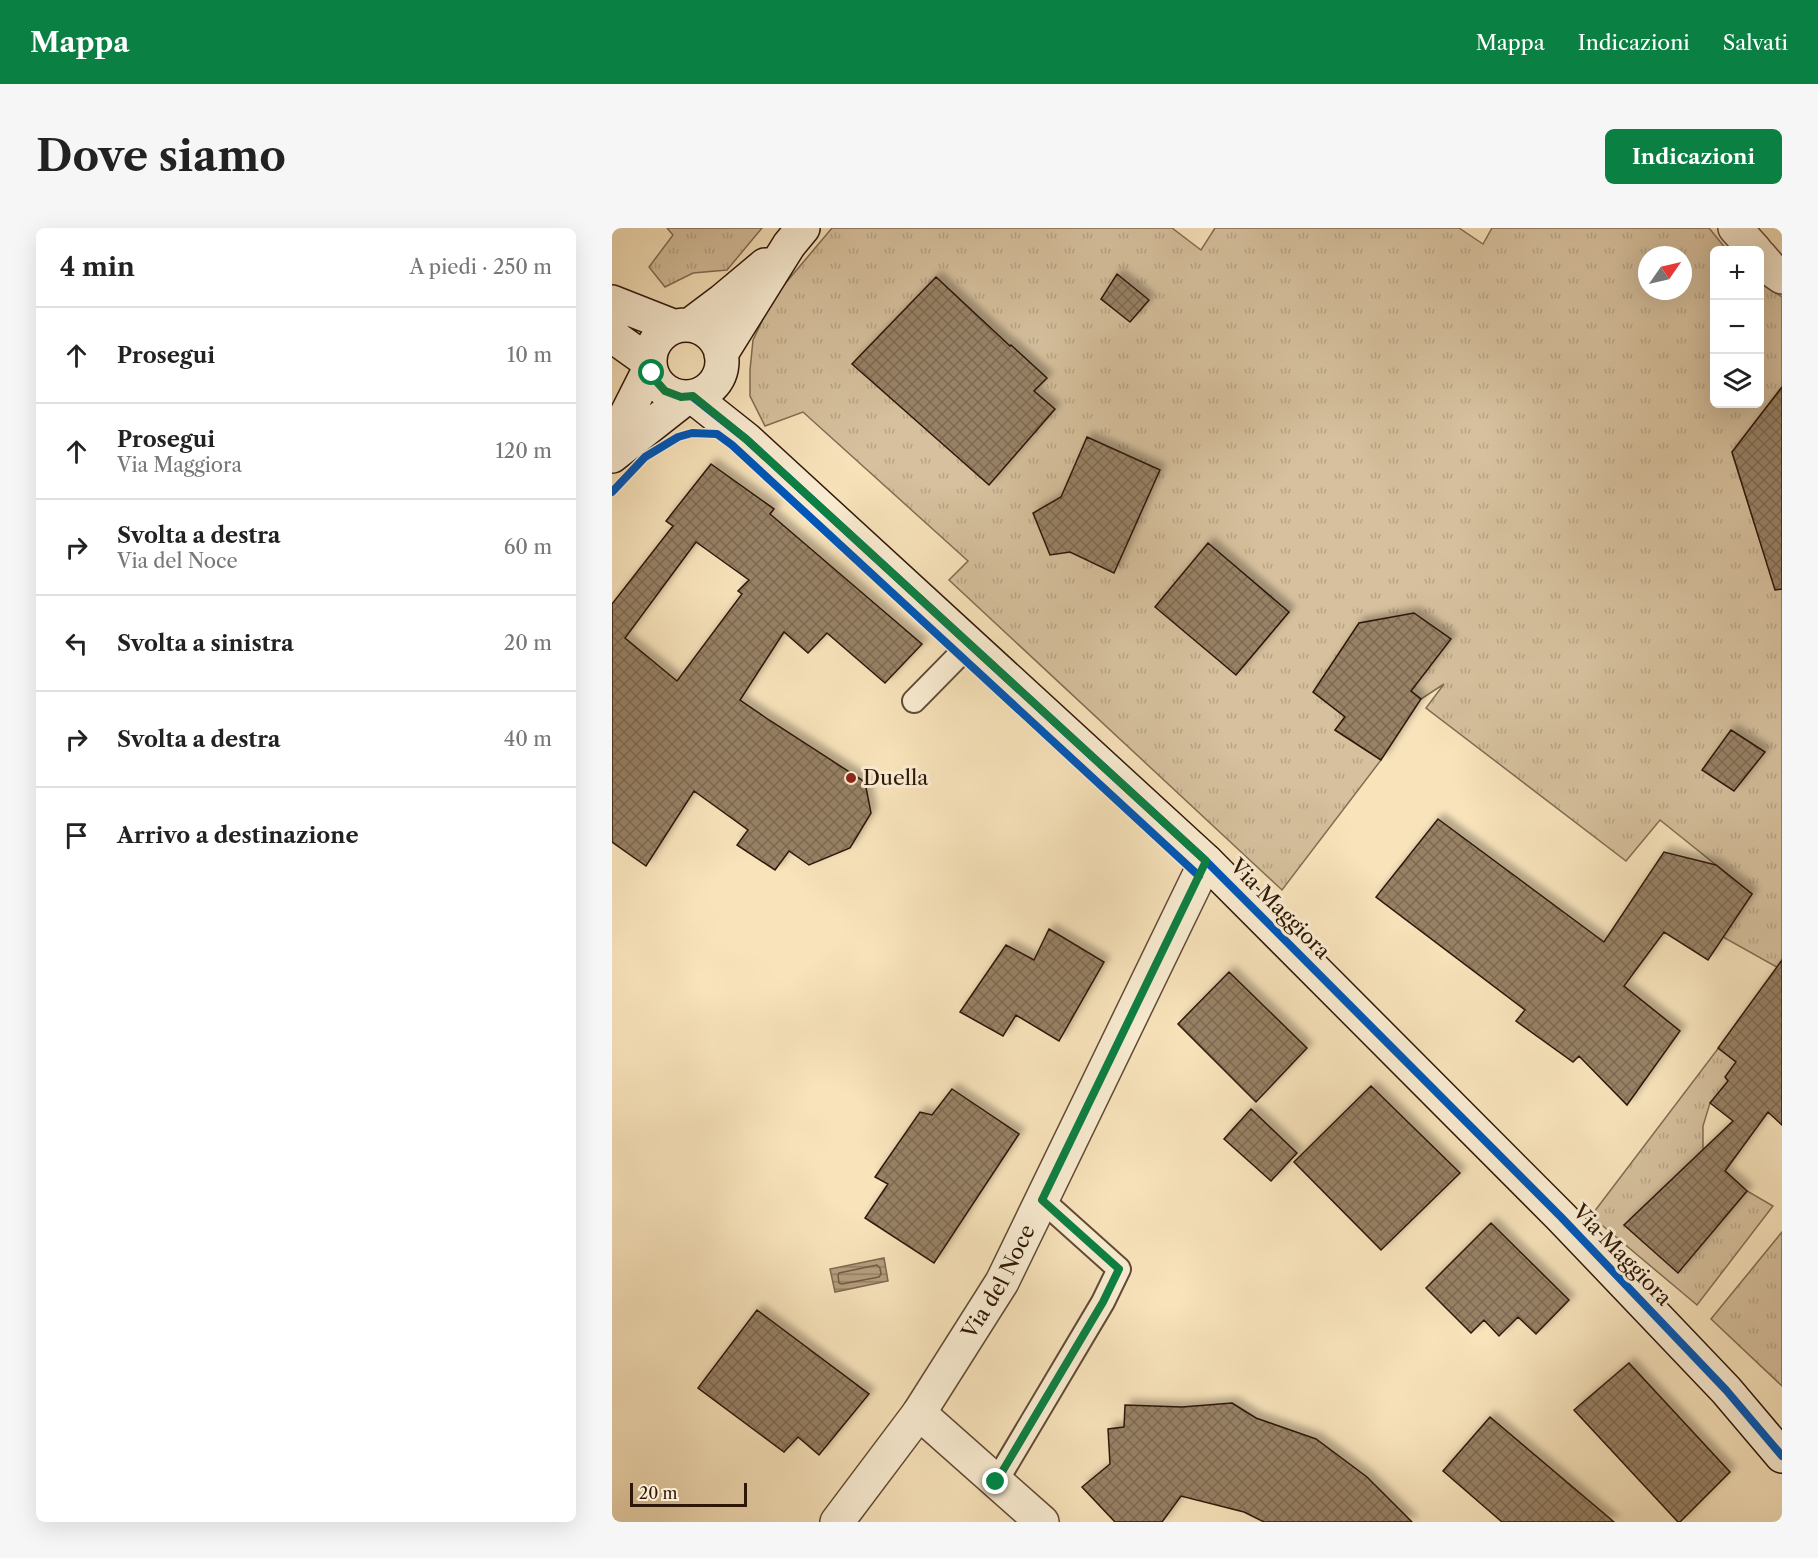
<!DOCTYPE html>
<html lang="it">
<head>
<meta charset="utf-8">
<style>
  :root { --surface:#fff; --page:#f6f6f6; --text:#222; --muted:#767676; --line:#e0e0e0; --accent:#0b8043 }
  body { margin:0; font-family:"Libre Caslon Text",serif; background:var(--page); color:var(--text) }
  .controls { position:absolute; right:18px; top:18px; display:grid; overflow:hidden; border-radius:9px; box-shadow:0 6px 24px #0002 }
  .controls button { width:54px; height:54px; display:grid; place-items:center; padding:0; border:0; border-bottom:2px solid var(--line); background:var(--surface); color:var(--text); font:30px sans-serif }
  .compass { position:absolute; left:1026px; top:18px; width:54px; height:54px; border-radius:50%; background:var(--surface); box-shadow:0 6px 24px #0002; rotate:56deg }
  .scale { position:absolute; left:18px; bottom:15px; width:117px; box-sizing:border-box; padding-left:6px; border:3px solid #2f1708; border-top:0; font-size:16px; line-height:21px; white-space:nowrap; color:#2f1708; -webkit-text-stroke:4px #faedd3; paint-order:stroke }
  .stop { position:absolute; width:18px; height:18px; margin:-14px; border:4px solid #0b8043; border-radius:50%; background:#fff }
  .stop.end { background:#0b8043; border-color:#fff; box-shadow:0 2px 6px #0008 }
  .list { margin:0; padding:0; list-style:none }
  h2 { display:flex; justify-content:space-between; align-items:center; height:78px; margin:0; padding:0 24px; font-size:26px }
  h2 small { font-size:20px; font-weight:400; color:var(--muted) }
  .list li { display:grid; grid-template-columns:39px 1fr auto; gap:18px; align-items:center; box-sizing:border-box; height:96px; padding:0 24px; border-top:2px solid var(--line) }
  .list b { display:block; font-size:22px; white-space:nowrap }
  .list p { margin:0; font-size:20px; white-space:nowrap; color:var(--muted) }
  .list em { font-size:20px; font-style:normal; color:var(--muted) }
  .icon { flex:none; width:33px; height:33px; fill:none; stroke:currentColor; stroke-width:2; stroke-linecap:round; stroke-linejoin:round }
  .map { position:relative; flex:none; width:1170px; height:1294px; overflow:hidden; border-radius:9px }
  header { display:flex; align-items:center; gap:36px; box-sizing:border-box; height:84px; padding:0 30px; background:var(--accent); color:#fff }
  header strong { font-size:28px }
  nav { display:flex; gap:33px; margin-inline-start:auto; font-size:21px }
  .intro { display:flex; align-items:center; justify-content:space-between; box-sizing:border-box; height:144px; padding:0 36px }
  h1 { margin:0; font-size:42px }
  .button { padding:15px 27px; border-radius:9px; background:var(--accent); color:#fff; font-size:21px; font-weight:700 }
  main { display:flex; gap:36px; padding:0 36px }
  aside { flex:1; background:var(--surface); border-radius:9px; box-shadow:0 6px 24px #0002 }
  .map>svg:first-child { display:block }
  .grass { fill:url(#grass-tufts); stroke:#826c52; stroke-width:1.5; fill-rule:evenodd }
  .water { fill:url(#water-rules); stroke:#7f684f; stroke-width:1.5 }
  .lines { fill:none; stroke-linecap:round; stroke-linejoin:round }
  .shore { stroke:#725a43; stroke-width:1.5 }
  .building { fill:url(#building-cross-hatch); stroke:#2f1708; stroke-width:1.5; fill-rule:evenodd; filter:url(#shadow) }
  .lane-casing { stroke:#614a35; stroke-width:26 }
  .street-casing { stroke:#614a35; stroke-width:36 }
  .secondary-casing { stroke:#2f1708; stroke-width:36 }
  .lane { stroke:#faedd3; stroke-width:22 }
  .street { stroke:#faedd3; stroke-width:33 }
  .secondary { stroke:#faedd3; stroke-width:33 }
  .cycleway-casing { stroke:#faedd3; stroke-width:11 }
  .cycleway { stroke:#0057b8; stroke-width:8 }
  .route { stroke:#0b8043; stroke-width:8 }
  .poi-dot { fill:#8f2418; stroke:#faedd3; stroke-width:2 }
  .labels { text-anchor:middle; stroke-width:6; stroke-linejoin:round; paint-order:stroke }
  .poi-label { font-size:21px; fill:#2f1708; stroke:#faedd3; text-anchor:start }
  .street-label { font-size:21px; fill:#2f1708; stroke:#faedd3 }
</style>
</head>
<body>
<header>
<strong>Mappa</strong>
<nav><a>Mappa</a><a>Indicazioni</a><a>Salvati</a></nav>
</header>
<div class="intro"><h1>Dove siamo</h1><a class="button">Indicazioni</a></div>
<main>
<aside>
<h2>4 min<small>A piedi · 250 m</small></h2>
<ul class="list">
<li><svg class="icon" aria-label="ahead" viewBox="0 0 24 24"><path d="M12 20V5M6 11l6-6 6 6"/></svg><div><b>Prosegui</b></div><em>10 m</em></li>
<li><svg class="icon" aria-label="ahead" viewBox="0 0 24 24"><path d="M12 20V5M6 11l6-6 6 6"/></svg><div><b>Prosegui</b><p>Via Maggiora</p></div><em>120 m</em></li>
<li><svg class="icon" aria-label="right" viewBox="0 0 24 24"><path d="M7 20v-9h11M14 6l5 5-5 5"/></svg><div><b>Svolta a destra</b><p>Via del Noce</p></div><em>60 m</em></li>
<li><svg class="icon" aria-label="left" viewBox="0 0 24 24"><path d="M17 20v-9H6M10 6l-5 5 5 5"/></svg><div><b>Svolta a sinistra</b></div><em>20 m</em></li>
<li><svg class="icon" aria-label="right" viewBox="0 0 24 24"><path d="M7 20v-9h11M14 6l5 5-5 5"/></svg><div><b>Svolta a destra</b></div><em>40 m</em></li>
<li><svg class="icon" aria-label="arrive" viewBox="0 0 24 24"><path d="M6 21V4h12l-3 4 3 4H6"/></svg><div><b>Arrivo a destinazione</b></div></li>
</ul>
</aside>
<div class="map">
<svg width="1170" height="1294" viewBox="0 0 1170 1294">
  <defs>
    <pattern id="grass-tufts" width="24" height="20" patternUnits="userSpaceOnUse" patternTransform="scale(1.5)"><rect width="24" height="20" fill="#d6c09d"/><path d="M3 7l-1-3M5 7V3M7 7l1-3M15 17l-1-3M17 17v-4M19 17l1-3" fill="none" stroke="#b8a486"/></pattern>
    <pattern id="water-rules" width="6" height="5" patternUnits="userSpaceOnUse" patternTransform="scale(1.5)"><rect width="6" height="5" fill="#b49e7e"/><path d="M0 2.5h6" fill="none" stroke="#938065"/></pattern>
    <pattern id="building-cross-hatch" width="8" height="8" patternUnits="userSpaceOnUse" patternTransform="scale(1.5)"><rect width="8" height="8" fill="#988165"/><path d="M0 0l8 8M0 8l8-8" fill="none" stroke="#7c6951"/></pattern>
    <filter id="shadow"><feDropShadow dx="5.5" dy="-5.5" stdDeviation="3" flood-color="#0004"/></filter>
  </defs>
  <rect width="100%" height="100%" fill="#f8e3bb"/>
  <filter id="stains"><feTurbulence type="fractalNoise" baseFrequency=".00333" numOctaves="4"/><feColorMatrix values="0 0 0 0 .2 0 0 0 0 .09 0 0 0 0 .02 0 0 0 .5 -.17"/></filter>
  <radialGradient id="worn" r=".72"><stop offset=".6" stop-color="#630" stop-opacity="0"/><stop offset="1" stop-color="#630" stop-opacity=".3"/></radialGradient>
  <!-- grass -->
  <path class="grass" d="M 55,0 L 150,0 L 115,42 L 81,45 L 53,59 L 37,39 L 61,7 Z
    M 220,0 L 560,0 L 589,22 L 603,0 L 847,0 L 871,16 L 880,0 L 1097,0 L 1115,22 L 1102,22 L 1102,176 L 1148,176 L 1148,55 L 1170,69 L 1170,159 L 1120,225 L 1150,319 L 1170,334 L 1170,742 L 1111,709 L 1140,666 L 1048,592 L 1014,633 L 814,480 L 832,456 L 809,471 L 734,415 L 733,489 L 723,502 L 769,532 L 670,662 L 337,352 L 356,333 L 191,184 L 153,198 L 138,168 L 138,142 L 141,112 L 161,70 ZM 1035,27 L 1071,27 L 1071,63 L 1035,63 Z
    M 1149,764 L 1170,793 L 1098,875 L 1091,898 L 1091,922 L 1135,963 L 1161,978 L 1085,1077 L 979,988 Z
    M 1170,1004 L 1170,1158 L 1099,1091 Z"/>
  <!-- water -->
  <path class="water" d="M 272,1030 L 276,1053 L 223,1064 L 218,1041 Z"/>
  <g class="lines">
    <!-- shore -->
    <path class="shore" d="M 265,1037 L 268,1040 L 269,1046 L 267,1049 L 230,1056 L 227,1055 L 226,1047 L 227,1045 Z"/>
  </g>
  <!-- building -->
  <path class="building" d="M 505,46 L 537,72 L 518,94 L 489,71 Z
    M 324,49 L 398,118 L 399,117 L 435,150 L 422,163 L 443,181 L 377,257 L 240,136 Z
    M 1170,159 L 1170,361 L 1163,362 L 1120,224 Z
    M 475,209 L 548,242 L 502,345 L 458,324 L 438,327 L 421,285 L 449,269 Z
    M 99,236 L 162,281 L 158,286 L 310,416 L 273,455 L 215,405 L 196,425 L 172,404 L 128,472 L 157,492 L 253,554 L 259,585 L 238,620 L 197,637 L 177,623 L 163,642 L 125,617 L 136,602 L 82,563 L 34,638 L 0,614 L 0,376 L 61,298 L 54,293 ZM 84,314 L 137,352 L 126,363 L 130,366 L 65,453 L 13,410 Z
    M 596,315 L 677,384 L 624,447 L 543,379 Z
    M 802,385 L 839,411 L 799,463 L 809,471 L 769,532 L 723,502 L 733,489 L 701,464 L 747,395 Z
    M 1119,502 L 1153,524 L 1122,563 L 1090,542 Z
    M 826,591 L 992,714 L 1052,624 L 1104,637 L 1140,666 L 1096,732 L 1052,704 L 1012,758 L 1068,803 L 1015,877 L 967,828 L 961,834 L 904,793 L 913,782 L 764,669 Z
    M 437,701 L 492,734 L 447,813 L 404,787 L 391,808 L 348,784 L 394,717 L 422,732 Z
    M 1170,732 L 1170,897 L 1156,884 L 1113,943 L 1135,963 L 1066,1045 L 1012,997 L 1121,893 L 1098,875 L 1116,853 L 1113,849 L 1124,834 L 1106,820 Z
    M 617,744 L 695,820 L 644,874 L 566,796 Z
    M 759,858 L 848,945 L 769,1022 L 682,934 Z
    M 340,861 L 407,906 L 322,1035 L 253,990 L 276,956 L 263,949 L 308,884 L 320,887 Z
    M 639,881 L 685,925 L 659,953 L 612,911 Z
    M 879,995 L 957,1072 L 924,1106 L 906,1089 L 887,1108 L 872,1092 L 859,1105 L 814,1060 Z
    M 145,1082 L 257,1166 L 207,1227 L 186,1209 L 172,1224 L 86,1160 Z
    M 1017,1135 L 1118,1244 L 1068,1294 L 1066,1294 L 962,1182 Z
    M 620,1175 L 644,1190 L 704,1211 L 755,1249 L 800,1294 L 652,1294 L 632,1284 L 569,1268 L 550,1294 L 503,1294 L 470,1259 L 498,1236 L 496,1201 L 512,1199 L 513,1177 L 570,1179 Z
    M 878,1189 L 1002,1294 L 890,1294 L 831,1243 Z"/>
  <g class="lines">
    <!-- lane casing -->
    <g class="lane-casing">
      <path id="lane" d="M 302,473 L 358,416
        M 384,1254 L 491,1074 L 507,1041 L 430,972"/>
    </g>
    <!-- street casing -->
    <g class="street-casing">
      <g id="street">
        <path d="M 1123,0 L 1143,22"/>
        <path d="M 1148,28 L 1160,42 L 1170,49"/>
        <path d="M 307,1185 L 430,1294"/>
        <path id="s1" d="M 225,1294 L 307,1185 L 390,1054 L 594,633"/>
      </g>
    </g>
    <!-- secondary casing -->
    <g class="secondary-casing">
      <path id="secondary" d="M 0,74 L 61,98
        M38 133a36 36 0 1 1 72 0a36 36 0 1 1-72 0Z
        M 78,97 L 110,73 L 153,37
        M 0,106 L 6,112 L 37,134
        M 109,126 L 177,17 L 191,0
        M 81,169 L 134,211 L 594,633 L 949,989 L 1114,1162 L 1170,1228
        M 0,215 L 38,140
        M 0,228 L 75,169"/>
    </g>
    <!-- lane -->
    <use href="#lane" class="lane"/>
    <!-- street -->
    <use href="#street" class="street"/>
    <!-- secondary -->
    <use href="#secondary" class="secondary"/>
    <!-- cycleway casing -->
    <g class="cycleway-casing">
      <path id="cycleway" d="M 81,169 L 134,211 L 594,633 L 949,989 L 1114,1162 L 1170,1228
        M 0,264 L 33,229 L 66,209 L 80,205 L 105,206 L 120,217 L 587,648"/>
    </g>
    <!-- cycleway -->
    <use href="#cycleway" class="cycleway"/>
  </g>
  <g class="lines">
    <!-- route -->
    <path class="route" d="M 40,145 L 45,154 L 53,163 L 69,169 L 81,168 L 134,211 L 594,633 L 430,972 L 507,1041 L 491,1074 L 384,1254"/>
  </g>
  <!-- markers -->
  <circle class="poi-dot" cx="239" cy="550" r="6"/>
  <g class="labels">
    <!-- poi labels -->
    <g class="poi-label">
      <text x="251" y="557">Duella</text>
    </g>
    <!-- street labels -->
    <g class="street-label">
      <text transform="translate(668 681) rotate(45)" y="7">Via Maggiora</text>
      <text transform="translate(1010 1027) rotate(46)" y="7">Via Maggiora</text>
      <text dy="7" stroke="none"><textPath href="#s1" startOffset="290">Via del Noce</textPath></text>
    </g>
  </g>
  <rect width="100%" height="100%" filter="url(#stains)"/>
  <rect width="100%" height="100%" fill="url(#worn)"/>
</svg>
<div class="controls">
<button>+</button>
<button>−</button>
<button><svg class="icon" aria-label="layers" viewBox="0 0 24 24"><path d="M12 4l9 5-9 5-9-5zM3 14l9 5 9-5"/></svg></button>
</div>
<svg class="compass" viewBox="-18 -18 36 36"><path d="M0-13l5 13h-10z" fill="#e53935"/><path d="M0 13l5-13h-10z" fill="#767676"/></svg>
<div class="scale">20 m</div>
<div class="stop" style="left:40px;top:145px"></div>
<div class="stop end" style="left:384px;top:1254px"></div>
</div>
</main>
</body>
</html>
